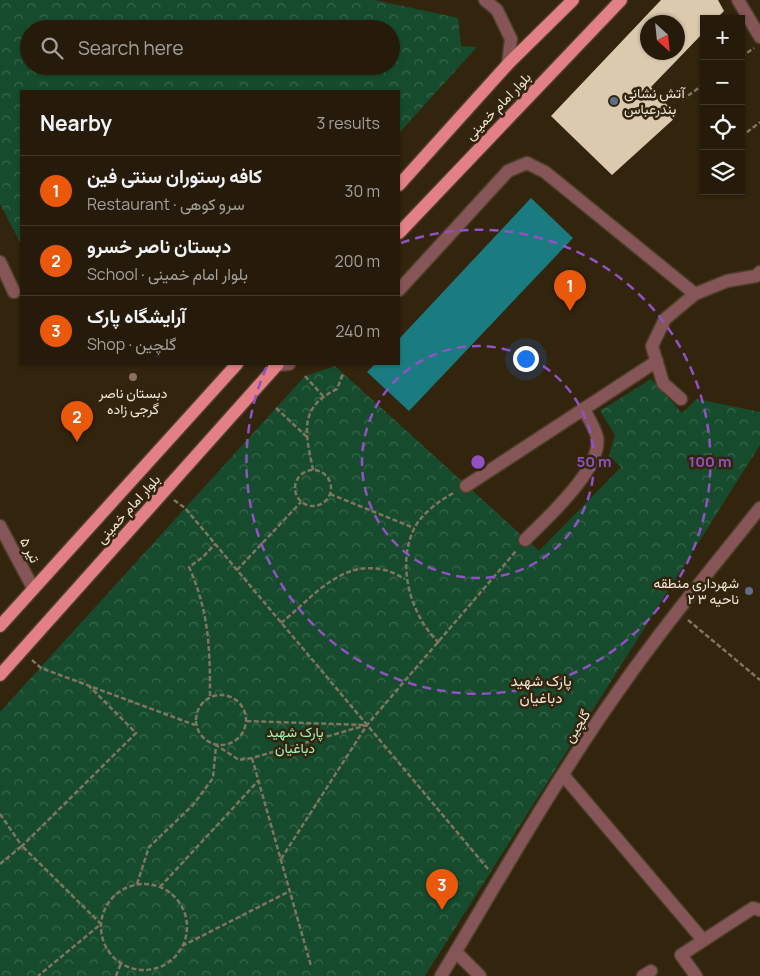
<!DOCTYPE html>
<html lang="en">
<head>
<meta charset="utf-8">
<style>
  :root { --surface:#261b0a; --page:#322818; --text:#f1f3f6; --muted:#a4a19c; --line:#42392b; --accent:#ea580c }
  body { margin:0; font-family:Manrope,Vazirmatn,sans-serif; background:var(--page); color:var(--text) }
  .controls { position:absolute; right:15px; top:15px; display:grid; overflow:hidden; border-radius:0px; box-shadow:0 1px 4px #0004 }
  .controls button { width:45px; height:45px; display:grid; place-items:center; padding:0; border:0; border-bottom:1px solid var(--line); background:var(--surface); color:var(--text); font:25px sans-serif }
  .compass { position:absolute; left:640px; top:15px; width:45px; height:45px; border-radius:50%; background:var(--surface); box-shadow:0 1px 4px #0004; rotate:153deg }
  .you { position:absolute; left:525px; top:358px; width:18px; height:18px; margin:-12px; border:4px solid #fff; border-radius:50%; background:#1a73e8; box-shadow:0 0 0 8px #1a73e833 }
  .badge { display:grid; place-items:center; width:32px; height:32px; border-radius:50%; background:var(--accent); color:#fff; font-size:16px; font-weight:700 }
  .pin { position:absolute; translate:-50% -41px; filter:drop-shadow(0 1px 2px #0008) }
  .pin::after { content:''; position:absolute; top:26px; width:18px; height:15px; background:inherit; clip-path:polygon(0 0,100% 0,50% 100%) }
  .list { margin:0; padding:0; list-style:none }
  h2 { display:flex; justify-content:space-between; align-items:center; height:65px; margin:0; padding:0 20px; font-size:21px }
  h2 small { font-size:16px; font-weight:400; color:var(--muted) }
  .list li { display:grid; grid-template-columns:32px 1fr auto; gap:15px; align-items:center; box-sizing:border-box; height:70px; padding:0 20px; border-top:1px solid var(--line) }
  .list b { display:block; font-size:19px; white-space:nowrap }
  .list p { margin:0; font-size:16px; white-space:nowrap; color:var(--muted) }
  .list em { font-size:16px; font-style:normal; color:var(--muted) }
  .icon { flex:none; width:28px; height:28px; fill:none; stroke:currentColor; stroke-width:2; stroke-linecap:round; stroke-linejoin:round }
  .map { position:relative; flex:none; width:760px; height:976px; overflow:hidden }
  .search { position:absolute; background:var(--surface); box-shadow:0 1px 4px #0004; left:20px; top:20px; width:380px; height:55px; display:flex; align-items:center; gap:12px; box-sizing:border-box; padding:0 18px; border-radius:28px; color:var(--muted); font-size:19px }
  .panel { position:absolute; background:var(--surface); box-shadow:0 1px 4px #0004; left:20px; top:90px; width:380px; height:275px; border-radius:0px }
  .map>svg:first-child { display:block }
  .park { fill:url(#park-crowns); fill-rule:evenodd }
  .water { fill:#1a7c81 }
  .building { fill:#dccaaf; fill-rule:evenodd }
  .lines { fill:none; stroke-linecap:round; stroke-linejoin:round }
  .minor-casing { stroke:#4c3f29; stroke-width:15 }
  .tertiary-casing { stroke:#4c3f29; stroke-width:15 }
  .primary-casing { stroke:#4c3f29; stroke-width:15 }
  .path { stroke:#817561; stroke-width:2.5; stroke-dasharray:5 2.5; stroke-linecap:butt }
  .minor { stroke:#855557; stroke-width:12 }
  .tertiary { stroke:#855557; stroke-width:12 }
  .primary { stroke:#e38086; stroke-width:12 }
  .ring { fill:none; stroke:#9251c4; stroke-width:2.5; stroke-dasharray:9 6 }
  .service-dot { fill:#5c6f8a; stroke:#32240d; stroke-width:2 }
  .education-dot { fill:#8d6e63; stroke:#32240d; stroke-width:2 }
  .labels { text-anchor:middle; stroke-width:5; stroke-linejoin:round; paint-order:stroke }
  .poi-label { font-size:14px; fill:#efe6d8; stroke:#32240d; text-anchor:start }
  .street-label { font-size:14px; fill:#efe6d8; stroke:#32240d }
  .park-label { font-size:14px; fill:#a0f5bc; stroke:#32240d }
  .neighbourhood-label { font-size:15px; fill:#efe6d8; stroke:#32240d }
  .centre { fill:#9251c4; stroke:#32240d; stroke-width:2.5 }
  .ring-label { font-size:15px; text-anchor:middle; font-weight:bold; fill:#9251c4; stroke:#32240d; stroke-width:5; stroke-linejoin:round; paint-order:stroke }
</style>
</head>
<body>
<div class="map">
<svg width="760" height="976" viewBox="0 0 760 976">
  <defs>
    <pattern id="park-crowns" width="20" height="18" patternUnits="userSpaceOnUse" patternTransform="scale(1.25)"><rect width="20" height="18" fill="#164c2d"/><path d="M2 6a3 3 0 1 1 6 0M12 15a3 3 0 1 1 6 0" fill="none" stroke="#38664b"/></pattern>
  </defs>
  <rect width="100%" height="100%" fill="#32240d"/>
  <!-- park -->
  <path class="park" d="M 0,0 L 375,0 L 458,18 L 461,46 L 477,47 L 399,133 L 399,91 L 21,91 L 21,244 L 0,204 ZM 29,29 L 391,29 L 391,66 L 29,66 Z
    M 335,366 L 539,551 L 621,467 L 609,456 L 615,435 L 600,411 L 651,379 L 682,413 L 697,399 L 760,412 L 760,445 L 425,976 L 0,976 L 0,712 L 305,376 Z"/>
  <!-- water -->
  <path class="water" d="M 531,198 L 573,238 L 409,411 L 367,372 L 375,364 L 399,364 L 399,339 Z"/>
  <!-- building -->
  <path class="building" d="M 661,0 L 718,0 L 724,11 L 716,19 L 704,19 L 704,32 L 651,87 L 677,116 L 612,175 L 551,116 ZM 648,22 L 678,22 L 678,52 L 648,52 Z"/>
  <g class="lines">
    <!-- minor casing -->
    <g class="minor-casing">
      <path id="minor" d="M 0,262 L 14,292
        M 399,290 L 508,171 L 527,163 L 545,172 L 695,294
        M 277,365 L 289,364
        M 681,399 L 663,383 L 652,346 L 665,319 L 695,294 L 727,281 L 756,276 L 760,272
        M 466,486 L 657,361
        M 0,526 L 33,588
        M 525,540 C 546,519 603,468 597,437 C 595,428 588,418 584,409
        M 563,775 L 703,940
        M 456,952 L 480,976
        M 441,976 C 499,880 554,782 619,690 C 663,627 712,568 760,508
        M 643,976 L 651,971
        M 696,976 L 681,955 L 753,908 L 760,910"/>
    </g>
    <!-- tertiary casing -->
    <g class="tertiary-casing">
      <path id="tertiary" d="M 485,0 L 497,10 L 511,39 L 508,64
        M 738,0 L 760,37"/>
    </g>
    <!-- primary casing -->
    <g class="primary-casing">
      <path id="primary" d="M 399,185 L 508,64 L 573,0
        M 399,233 L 621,0
        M 0,626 L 237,364
        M 0,675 L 278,364"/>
    </g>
    <!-- path -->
    <path class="path" d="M 741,57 L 754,48
      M 682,100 L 704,84
      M 741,137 L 760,122
      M 305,376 L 323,396
      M 276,408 L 306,436
      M 313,470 C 306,434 297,408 337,389 L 343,374
      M295 488a18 18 0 1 1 36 0a18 18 0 1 1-36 0Z
      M 330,494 L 414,528
      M 174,500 L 185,508 L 488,869
      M 237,570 L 301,502
      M 688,620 L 760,680
      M 281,623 C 311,599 341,559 384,570 C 391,571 399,576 405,579
      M 439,643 C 411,616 396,566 414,529 C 420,515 441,499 454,493
      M 32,660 L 41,668 L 195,725
      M196 720a25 25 0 1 1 50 0a25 25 0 1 1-50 0Z
      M 210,696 C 210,648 209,612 189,567 L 203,557 L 215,544
      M 252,758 L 311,966
      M 0,814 L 22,846 L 136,733 L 89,686
      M 281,859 L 367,725 L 516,551
      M 0,864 L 22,846 L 101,924 L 38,976
      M 137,884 L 149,847 L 193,805 L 213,778 L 216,745 L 239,760 L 252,758 L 367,725 L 247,721
      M101 927a43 43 0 1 1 86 0a43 43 0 1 1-86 0Z
      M 160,887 L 258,781
      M 182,946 L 290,891
      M 116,976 L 121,963"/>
    <!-- minor -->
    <use href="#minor" class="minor"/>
    <!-- tertiary -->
    <use href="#tertiary" class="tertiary"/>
    <!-- primary -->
    <use href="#primary" class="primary"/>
  </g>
  <!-- distance rings -->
  <g class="ring">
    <circle cx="478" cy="462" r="116"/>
    <path d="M401 243A232 232 0 1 1 268 364"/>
  </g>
  <!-- markers -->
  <g class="service-dot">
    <circle cx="614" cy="101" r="5"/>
    <circle cx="749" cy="591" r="5"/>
  </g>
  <circle class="education-dot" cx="133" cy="377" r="5"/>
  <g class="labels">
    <!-- poi labels -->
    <g class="poi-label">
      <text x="624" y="98">آتش نشانی<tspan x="624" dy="16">بندرعباس</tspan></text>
      <text x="133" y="398" text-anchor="middle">دبستان ناصر<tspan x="133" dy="16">گرجی زاده</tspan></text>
      <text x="739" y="588" text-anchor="end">شهرداری منطقه<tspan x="739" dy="16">۲ ناحیه ۳</tspan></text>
    </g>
    <!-- street labels -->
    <g class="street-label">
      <text transform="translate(498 106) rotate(-46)" y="5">بلوار امام خمینی</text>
      <text transform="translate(128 509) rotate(-48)" y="5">بلوار امام خمینی</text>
      <text transform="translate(30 550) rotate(62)" y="5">تیر ۵</text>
      <text transform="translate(577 726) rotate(-57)" y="5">گلچین</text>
    </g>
    <!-- park labels -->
    <g class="park-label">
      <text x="295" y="737">پارک شهید<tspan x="295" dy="16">دباغیان</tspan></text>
    </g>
    <!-- neighbourhood labels -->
    <g class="neighbourhood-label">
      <text x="541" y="686">پارک شهید<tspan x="541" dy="17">دباغیان</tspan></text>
    </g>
  </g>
  <circle cx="478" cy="462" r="8" class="centre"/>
  <g class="ring-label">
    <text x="594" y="467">50 m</text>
    <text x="710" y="467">100 m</text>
  </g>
</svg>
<div class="controls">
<button>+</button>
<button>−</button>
<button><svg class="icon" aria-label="locate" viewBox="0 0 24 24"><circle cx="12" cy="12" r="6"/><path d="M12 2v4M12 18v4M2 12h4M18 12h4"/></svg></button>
<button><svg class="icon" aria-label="layers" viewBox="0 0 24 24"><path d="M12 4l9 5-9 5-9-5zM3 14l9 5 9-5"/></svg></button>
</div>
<svg class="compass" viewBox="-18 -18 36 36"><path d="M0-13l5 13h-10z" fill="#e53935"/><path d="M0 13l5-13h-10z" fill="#a4a19c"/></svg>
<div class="you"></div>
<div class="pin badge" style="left:570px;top:311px">1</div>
<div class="pin badge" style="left:77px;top:442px">2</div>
<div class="pin badge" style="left:442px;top:910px">3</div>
<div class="search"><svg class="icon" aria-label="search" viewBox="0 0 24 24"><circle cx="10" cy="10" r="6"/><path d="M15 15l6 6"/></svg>Search here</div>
<section class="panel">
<h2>Nearby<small>3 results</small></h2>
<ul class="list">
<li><span class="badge">1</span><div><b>کافه رستوران سنتی فین</b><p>Restaurant · سرو کوهی</p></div><em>30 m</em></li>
<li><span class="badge">2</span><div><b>دبستان ناصر خسرو</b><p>School · بلوار امام خمینی</p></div><em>200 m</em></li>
<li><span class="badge">3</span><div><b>آرایشگاه پارک</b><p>Shop · گلچین</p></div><em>240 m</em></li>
</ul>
</section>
</div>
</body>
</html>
